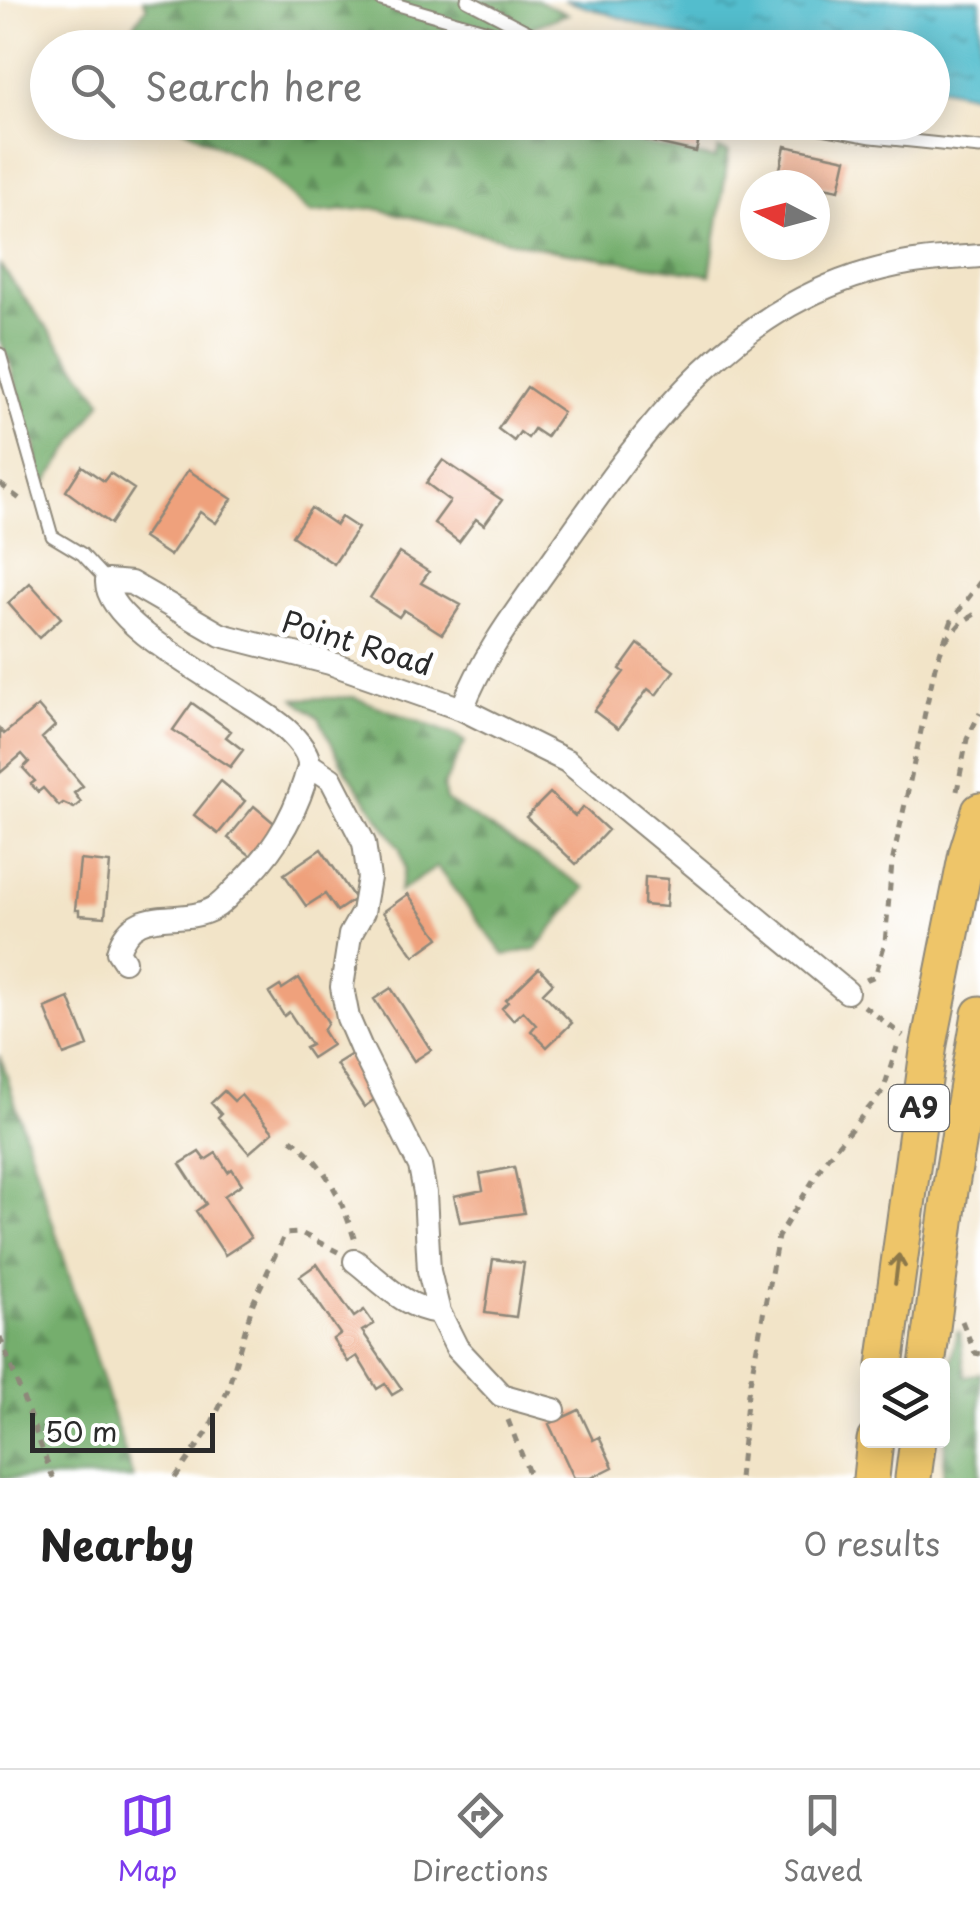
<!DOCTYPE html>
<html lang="en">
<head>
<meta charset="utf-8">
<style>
  :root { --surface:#fff; --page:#f6f6f6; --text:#222; --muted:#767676; --line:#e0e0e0; --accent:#7c3aed }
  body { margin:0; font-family:"Playpen Sans",sans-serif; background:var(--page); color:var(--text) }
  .controls { position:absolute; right:30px; bottom:30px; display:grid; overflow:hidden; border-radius:10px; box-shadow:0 5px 25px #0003 }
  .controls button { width:90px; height:90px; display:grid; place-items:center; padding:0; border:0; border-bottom:2px solid var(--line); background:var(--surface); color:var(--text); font:50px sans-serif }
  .compass { position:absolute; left:740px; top:170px; width:90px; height:90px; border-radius:50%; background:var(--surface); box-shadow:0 5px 25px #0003; rotate:276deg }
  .scale { position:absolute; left:30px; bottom:25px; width:185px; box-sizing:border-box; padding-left:10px; border:5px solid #2b2b2b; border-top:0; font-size:28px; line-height:35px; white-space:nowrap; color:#2b2b2b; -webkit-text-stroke:8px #fff; paint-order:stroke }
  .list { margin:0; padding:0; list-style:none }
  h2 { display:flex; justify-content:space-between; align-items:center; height:130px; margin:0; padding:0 40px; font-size:42px }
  h2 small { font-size:32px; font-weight:400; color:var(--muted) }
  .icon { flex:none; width:55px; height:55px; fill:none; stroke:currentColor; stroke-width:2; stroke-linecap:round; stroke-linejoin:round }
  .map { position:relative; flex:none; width:980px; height:1478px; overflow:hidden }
  .search { position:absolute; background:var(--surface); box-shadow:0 5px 25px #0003; left:30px; right:30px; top:30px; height:110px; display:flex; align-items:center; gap:25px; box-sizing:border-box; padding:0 35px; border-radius:55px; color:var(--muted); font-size:38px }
  .sheet { height:290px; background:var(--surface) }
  nav { display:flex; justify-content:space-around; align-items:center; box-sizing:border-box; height:140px; border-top:2px solid var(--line); background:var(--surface); font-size:28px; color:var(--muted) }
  nav a { display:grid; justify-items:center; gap:5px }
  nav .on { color:var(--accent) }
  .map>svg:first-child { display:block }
  .forest { fill:url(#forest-firs); stroke:#506c4c; stroke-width:2.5 }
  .water { fill:url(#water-ripples); stroke:#3e747c; stroke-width:2.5 }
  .building { fill:#efa17c }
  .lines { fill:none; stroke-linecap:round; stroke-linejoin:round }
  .service-casing { stroke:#8e887a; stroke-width:15 }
  .minor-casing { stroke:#8e887a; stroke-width:26 }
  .trunk-casing { stroke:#8e887a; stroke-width:39 }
  .path { stroke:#8e887a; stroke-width:5; stroke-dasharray:8 8; stroke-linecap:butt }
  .service { stroke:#fff; stroke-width:11 }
  .minor { stroke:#fff; stroke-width:22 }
  .trunk { stroke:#eec569; stroke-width:35 }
  .oneway { stroke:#8c784a }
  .labels { text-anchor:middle; stroke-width:10; stroke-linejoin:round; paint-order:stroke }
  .shield { fill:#fff; stroke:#6b6b6b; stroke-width:2.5 }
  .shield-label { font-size:28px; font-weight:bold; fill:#2b2b2b }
  .street-label { font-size:30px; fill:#2b2b2b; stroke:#fff }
</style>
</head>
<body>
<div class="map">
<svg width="980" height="1478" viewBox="0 0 980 1478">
  <defs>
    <pattern id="forest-firs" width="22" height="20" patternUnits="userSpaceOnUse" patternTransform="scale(2.5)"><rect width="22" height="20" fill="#74ae6d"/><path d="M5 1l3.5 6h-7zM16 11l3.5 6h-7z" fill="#5f8e5a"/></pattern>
    <pattern id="water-ripples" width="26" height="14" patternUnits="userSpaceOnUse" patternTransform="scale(2.5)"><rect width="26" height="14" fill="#52bdcd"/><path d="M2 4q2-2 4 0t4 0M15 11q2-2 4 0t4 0" fill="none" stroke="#449aa7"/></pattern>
  </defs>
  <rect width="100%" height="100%" fill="#fff"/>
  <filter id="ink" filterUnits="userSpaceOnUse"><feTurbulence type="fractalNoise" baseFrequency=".01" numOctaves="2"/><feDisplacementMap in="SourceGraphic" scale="20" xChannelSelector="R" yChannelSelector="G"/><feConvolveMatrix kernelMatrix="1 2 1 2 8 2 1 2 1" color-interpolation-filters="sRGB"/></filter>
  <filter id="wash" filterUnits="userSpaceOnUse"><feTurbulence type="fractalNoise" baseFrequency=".0048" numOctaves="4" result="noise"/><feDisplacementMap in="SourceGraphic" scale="40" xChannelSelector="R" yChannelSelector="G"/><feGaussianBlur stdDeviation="2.25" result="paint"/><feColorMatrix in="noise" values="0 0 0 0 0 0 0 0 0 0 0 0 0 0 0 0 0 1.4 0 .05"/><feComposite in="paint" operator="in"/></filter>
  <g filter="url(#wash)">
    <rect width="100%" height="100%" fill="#f2e4c8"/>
    <!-- forest -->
    <path class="forest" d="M 143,0 L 537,0 L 568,14 L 479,47 L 119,48 L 147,6 Z
      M 576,123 L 604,129 L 627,140 L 715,159 L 718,149 L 729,152 L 710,275 L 550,250 L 373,208 L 310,213 L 261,168 L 174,123 Z
      M 0,265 L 102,401 L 36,498 L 36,442 L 30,440 L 11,366 L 0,340 Z
      M 353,697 L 455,735 L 465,742 L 443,787 L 446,800 L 586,888 L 536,949 L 504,955 L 437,867 L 399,892 L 405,868 L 400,849 L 342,764 L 319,718 L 295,699 Z
      M 0,1055 L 133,1478 L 0,1478 Z
      M 957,1332 L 960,1332 L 965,1377 L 980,1373 L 980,1478 L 943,1478 L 950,1370 Z"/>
    <!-- water -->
    <path class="water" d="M 564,0 L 980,0 L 980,96 L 933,86 L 932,48 L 713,47 Z"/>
    <g id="blocks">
      <!-- building -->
      <path class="building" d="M 634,122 L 687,122 L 702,126 L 696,152 L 631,137 Z
        M 785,146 L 846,159 L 839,190 L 778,178 Z
        M 527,387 L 563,412 L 546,437 L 534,429 L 528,438 L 520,432 L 514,441 L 498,429 Z
        M 443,460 L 502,500 L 484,525 L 476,519 L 459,542 L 434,523 L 450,501 L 426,483 Z
        M 82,466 L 104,481 L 110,473 L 134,489 L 111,524 L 66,491 Z
        M 188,470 L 232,499 L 216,523 L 200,512 L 170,556 L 143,538 Z
        M 311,508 L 336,525 L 341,517 L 358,528 L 334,564 L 292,536 Z
        M 399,553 L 429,572 L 421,583 L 461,605 L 442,634 L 404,610 L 399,617 L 370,598 Z
        M 30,583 L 61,618 L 39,638 L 8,603 Z
        M 638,644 L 674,671 L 656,695 L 648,689 L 618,729 L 594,711 L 624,672 L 620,669 Z
        M 192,703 L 231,731 L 226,737 L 243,750 L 230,767 L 173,730 Z
        M 38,706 L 55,726 L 42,738 L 83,786 L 74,793 L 81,802 L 74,808 L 63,803 L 59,806 L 43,788 L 38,792 L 31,784 L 35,781 L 23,768 L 29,762 L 22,754 L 0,773 L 0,729 L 4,734 Z
        M 221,781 L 245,801 L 218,834 L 194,815 Z
        M 550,793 L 575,816 L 583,807 L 608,830 L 576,864 L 526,817 Z
        M 254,806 L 280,828 L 255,859 L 228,838 Z
        M 321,849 L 355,899 L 337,911 L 325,894 L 306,906 L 284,874 Z
        M 80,860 L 110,863 L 105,917 L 79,915 L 79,910 L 75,910 Z
        M 645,877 L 668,879 L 666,907 L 644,905 Z
        M 408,894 L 439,938 L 414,956 L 383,912 Z
        M 539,968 L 553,983 L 543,993 L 572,1023 L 547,1047 L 531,1031 L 536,1025 L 523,1011 L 513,1020 L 502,1008 L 508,1002 L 506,1000 Z
        M 299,978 L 328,1022 L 323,1031 L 332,1045 L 312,1058 L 305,1048 L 311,1045 L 289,1012 L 284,1016 L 269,993 L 280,986 L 282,989 Z
        M 391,988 L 431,1050 L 414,1061 L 374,999 Z
        M 69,998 L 88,1046 L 64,1055 L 45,1008 Z
        M 352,1054 L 379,1096 L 364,1107 L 336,1064 Z
        M 224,1091 L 234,1101 L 241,1095 L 273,1132 L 249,1153 L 218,1117 L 221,1114 L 211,1103 Z
        M 199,1152 L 205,1160 L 216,1153 L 228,1172 L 232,1169 L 242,1184 L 224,1196 L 251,1238 L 225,1255 L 196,1211 L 206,1204 L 180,1164 Z
        M 514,1167 L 524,1213 L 460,1222 L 454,1196 L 483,1190 L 480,1174 Z
        M 493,1259 L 524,1263 L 516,1317 L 485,1313 Z
        M 317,1264 L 354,1317 L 364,1310 L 374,1324 L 362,1331 L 402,1389 L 392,1395 L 385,1384 L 377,1389 L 357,1356 L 348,1362 L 333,1339 L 340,1334 L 300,1276 Z
        M 579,1410 L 593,1440 L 599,1437 L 613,1467 L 591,1478 L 574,1478 L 549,1424 Z"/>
    </g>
  </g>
  <g filter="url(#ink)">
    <use href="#blocks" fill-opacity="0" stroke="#8e887a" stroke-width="2.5"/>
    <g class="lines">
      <!-- service casing -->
      <g class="service-casing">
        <path id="service" d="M 381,0 L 515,39 L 547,40
          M 467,0 L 559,48
          M 789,122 L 872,137 L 980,148
          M 0,354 L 52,536 L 82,554 L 107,581"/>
      </g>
      <!-- minor casing -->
      <g class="minor-casing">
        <path id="minor" d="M 462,709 C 485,649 526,599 562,547 C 650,422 737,298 897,265 C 924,259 952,258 980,256
          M 310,765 L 331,779 L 364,843 L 369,878 L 363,912 L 350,935 L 342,987 L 348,1018 L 361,1048 L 420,1166 L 425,1193 L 429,1271 L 439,1312 C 405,1309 381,1281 355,1261
          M 124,961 L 118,952 C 133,901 180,928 214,908 C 222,904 230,894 236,888 C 270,856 291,824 305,780 C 306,775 309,770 309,765 C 309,753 298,741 290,733 C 256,698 104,630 107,581 L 131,583 L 221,635 L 330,663 L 462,709 L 567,761 L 847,992
          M 439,1312 L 457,1348 L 501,1395 L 554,1410"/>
      </g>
      <!-- trunk casing -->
      <g class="trunk-casing">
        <path id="trunk" d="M 885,1366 L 929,1044 L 967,853 L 980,811
          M 927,1366 L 950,1191 L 980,1014
          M 871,1478 L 875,1440
          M 913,1478 L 918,1440"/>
      </g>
      <!-- path -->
      <path class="path" d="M 0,484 L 25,503
        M 945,641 L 962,622 L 980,611
        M 957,791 L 967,739 L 980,713
        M 866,980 L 875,976 L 885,943 L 892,863 L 935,667 L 952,620 L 980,582
        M 864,1006 L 903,1036
        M 291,1139 C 327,1165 342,1200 355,1241
        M 962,1321 L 975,1353 L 980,1354
        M 0,1337 L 53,1478
        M 508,1420 L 531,1478
        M 945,1430 L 949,1386
        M 175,1478 L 206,1434 L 227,1392 L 253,1303 L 285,1234 L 301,1233 L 338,1252
        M 739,1478 L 748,1393 L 778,1237 L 827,1158 L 883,1091 L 897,1047"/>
      <!-- service -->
      <use href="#service" class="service"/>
      <!-- minor -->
      <use href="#minor" class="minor"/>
      <!-- trunk -->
      <use href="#trunk" class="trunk"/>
    </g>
    <!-- one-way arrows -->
    <defs><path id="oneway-shaft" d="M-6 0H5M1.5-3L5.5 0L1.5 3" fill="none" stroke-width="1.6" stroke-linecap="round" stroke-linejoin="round" transform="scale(2.5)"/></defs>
    <use class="oneway" href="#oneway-shaft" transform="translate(897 1269) rotate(-83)"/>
  </g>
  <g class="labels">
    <!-- shield labels -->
    <rect class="shield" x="889" y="1085" width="60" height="46" rx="8"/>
    <g class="shield-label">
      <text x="919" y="1118">A9</text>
    </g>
    <!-- street labels -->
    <g class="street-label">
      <text transform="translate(357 644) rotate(17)" y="10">Point Road</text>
    </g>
  </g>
</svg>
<div class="controls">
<button><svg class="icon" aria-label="layers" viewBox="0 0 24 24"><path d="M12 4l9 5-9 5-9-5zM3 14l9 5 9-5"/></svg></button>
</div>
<svg class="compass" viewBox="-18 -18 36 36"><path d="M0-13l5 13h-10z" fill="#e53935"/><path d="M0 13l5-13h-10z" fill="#767676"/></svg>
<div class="scale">50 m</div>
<div class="search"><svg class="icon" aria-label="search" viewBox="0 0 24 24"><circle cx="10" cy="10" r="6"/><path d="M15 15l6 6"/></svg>Search here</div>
</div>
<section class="sheet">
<h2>Nearby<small>0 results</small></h2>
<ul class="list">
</ul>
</section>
<nav>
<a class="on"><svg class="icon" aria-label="map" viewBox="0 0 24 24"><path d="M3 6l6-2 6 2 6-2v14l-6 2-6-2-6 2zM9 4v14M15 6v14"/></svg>Map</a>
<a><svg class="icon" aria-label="directions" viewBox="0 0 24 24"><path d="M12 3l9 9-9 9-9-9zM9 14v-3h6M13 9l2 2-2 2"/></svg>Directions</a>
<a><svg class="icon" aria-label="saved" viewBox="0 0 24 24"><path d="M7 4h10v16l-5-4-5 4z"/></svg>Saved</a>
</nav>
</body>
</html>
